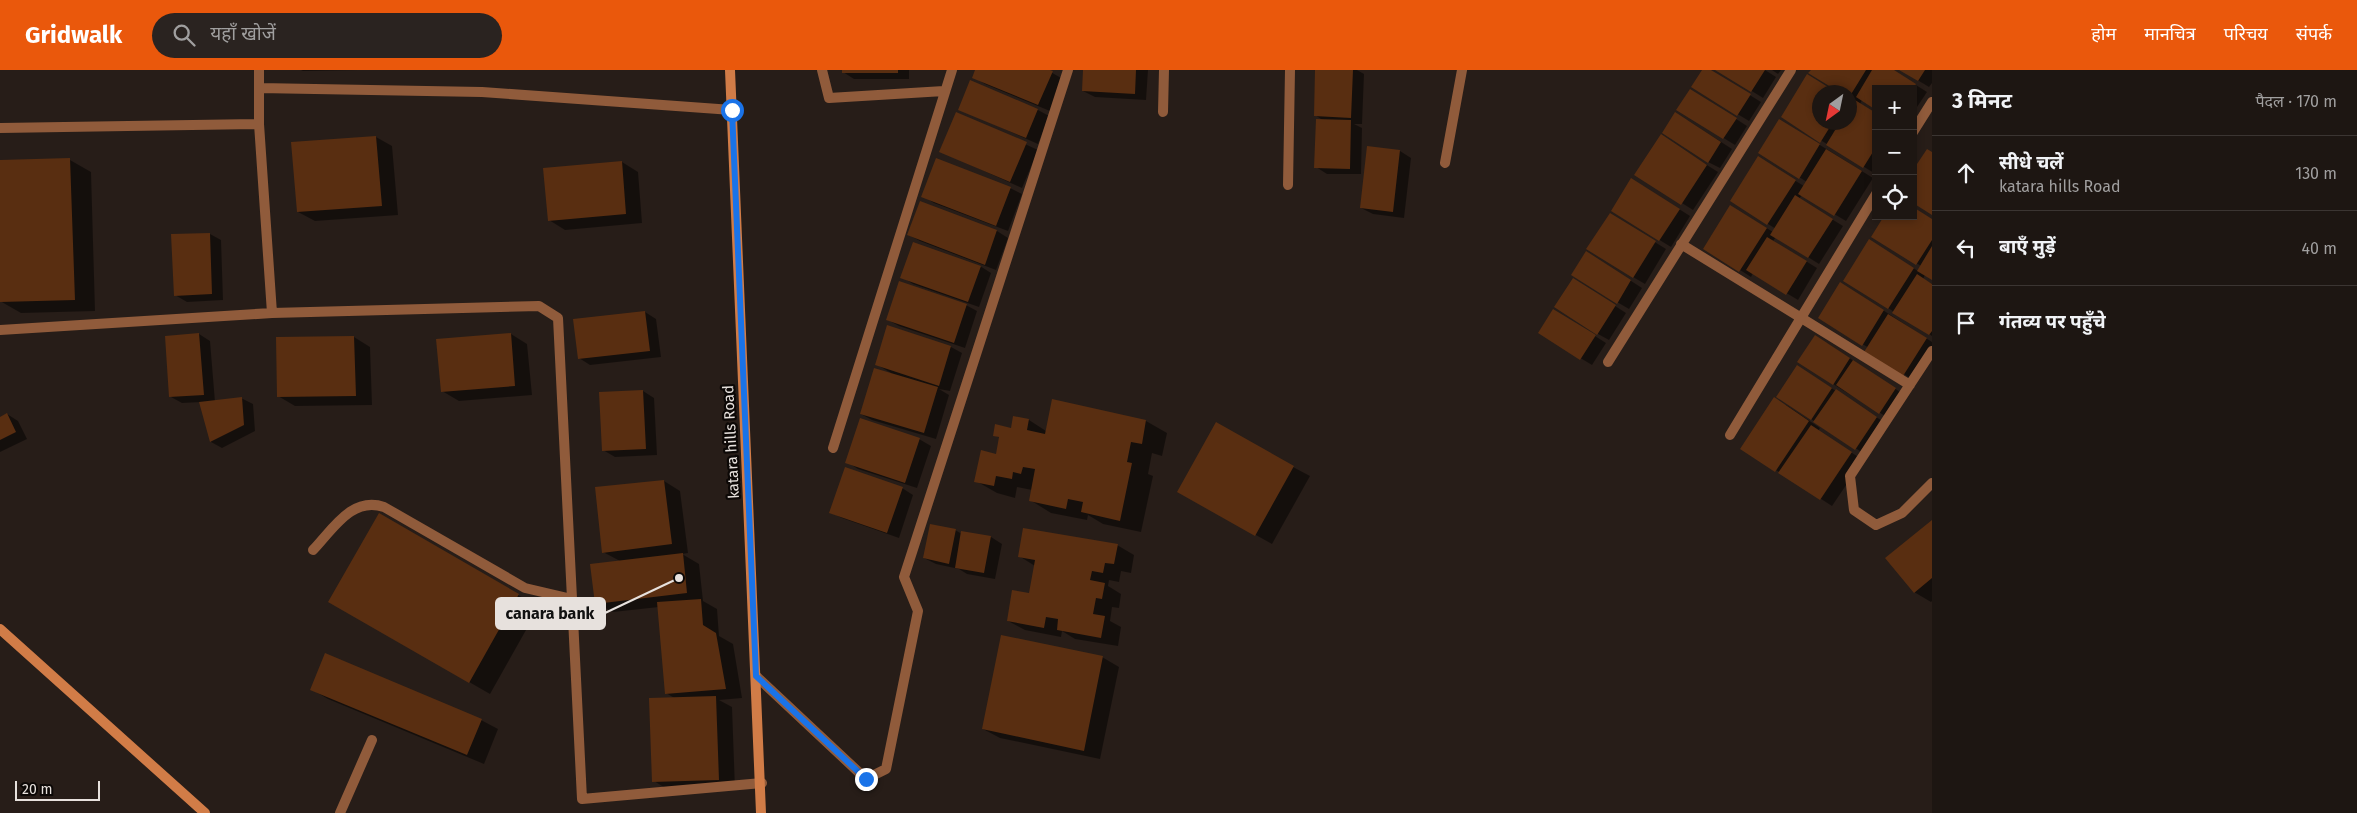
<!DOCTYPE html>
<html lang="hi">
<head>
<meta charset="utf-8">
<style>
  :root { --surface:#1d1612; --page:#2a2320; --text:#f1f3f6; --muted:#a09f9f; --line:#3b3532; --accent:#ea580c }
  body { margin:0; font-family:"Fira Sans","Noto Sans Devanagari",sans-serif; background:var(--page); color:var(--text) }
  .controls { position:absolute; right:15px; top:15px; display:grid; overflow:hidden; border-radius:0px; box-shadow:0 2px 8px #0003 }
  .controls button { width:45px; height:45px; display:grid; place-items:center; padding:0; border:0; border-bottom:1px solid var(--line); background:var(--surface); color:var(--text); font:25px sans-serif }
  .compass { position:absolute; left:1812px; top:15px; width:45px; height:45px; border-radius:50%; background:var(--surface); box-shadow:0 2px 8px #0003; rotate:213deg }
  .scale { position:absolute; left:15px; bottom:12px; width:85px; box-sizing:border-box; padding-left:5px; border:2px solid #e7e1dd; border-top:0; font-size:14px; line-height:18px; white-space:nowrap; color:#e7e1dd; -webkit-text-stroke:4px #0c0806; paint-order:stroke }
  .stop { position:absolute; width:15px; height:15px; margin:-11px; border:4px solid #1a73e8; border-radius:50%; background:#fff }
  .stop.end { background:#1a73e8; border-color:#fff; box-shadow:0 1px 5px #0008 }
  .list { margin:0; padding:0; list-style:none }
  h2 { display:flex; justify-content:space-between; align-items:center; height:65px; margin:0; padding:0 20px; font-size:21px }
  h2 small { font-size:16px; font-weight:400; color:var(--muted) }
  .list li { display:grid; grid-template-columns:32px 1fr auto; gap:15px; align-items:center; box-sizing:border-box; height:75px; padding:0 20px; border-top:1px solid var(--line) }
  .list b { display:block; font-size:19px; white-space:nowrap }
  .list p { margin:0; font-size:16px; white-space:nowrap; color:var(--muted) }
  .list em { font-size:16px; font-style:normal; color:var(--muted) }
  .icon { flex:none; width:28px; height:28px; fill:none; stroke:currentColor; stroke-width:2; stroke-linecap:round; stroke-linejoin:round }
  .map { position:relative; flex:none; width:1932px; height:743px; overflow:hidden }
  header { display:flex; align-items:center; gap:30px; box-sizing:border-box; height:70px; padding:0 25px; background:var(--accent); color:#fff }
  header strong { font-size:24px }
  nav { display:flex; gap:28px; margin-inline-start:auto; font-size:18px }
  .search { width:350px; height:45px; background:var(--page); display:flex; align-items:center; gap:12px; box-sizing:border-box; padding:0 18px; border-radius:28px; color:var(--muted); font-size:19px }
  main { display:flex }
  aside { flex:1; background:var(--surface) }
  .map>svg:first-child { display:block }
  .shadow { fill:#0007 }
  .building { fill:#592e11 }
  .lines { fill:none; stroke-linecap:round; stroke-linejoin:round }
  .lane { stroke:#905b3b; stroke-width:10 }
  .street { stroke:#905b3b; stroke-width:10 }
  .secondary { stroke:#d17c47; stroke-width:10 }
  .route { stroke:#1a73e8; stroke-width:6 }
  .labels { text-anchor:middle; stroke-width:4.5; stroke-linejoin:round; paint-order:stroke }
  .street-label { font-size:15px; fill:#e7e1dd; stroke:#0c0806 }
  .leader { fill:none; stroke:#e7e1dd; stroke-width:2 }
  .callout-dot { fill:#e7e1dd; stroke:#0c0806; stroke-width:2 }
  .callout { fill:#e7e1dd; stroke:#e7e1dd; stroke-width:2 }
  .callout-label { font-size:16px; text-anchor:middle; font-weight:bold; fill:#111 }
</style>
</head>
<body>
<header>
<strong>Gridwalk</strong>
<div class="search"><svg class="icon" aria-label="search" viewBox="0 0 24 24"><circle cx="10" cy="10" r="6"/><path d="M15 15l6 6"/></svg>यहाँ खोजें</div>
<nav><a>होम</a><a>मानचित्र</a><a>परिचय</a><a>संपर्क</a></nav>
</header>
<main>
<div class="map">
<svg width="1932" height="743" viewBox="0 0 1932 743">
  <rect width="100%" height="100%" fill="#271d18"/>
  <!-- shadow -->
  <path class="shadow" d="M 301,0 L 358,0 L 303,1 Z
    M 843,0 L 909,0 L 909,9 L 854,9 L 843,2 Z
    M 977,0 L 1047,0 L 1063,9 L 1050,41 L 985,14 L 974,7 Z
    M 1084,0 L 1148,0 L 1146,30 L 1095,27 L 1083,21 Z
    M 1317,0 L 1357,0 L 1364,4 L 1362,54 L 1354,54 L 1362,58 L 1361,104 L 1327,104 L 1316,97 L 1324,51 L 1315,45 Z
    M 1703,0 L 1709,0 L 1761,32 L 1749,51 L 1693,17 Z
    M 1718,0 L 1765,0 L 1776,7 L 1763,28 Z
    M 1772,0 L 1781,0 L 1778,4 Z
    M 1812,0 L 1892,0 L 1927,22 L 1913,43 L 1913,19 L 1876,19 L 1862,30 L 1860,34 L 1876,44 L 1874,103 L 1783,47 L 1819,13 L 1834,22 L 1820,22 L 1820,52 L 1850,52 L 1850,32 L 1853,34 L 1855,31 L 1850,28 L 1850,22 L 1841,22 L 1810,3 Z
    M 1901,0 L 1932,0 L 1932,13 L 1929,17 Z
    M 1702,27 L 1747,56 L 1735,75 L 1678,40 Z
    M 960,39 L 1038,40 L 1049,46 L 1038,74 Z
    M 957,43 L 1038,80 L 1022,118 L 940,81 Z
    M 1687,50 L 1732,79 L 1720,98 L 1708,92 Z
    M 1791,57 L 1873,108 L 1846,151 L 1802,125 L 1799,129 L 1843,156 L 1819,194 L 1776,167 L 1773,171 L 1817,198 L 1798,230 L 1753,203 L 1751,207 L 1740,200 L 1742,143 L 1773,162 L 1776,159 L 1731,131 L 1769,95 L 1804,116 L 1807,112 L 1760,83 Z
    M 376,67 L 392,76 L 398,145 L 315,151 L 298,142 Z
    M 1672,73 L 1718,102 L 1693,140 L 1636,104 Z
    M 1368,77 L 1400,81 L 1411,88 L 1404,148 L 1373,144 L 1361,138 Z
    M 70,90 L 91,102 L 95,241 L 21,243 L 0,231 L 0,91 Z
    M 622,92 L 638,102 L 642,153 L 565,160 L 549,150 Z
    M 1643,116 L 1690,146 L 1671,177 L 1612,141 Z
    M 1010,118 L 1022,124 L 1008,161 L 934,133 L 923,126 Z
    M 921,133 L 997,161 L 1008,168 L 996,200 L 920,171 L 909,165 Z
    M 1932,150 L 1932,209 L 1925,205 L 1923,209 L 1932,214 L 1932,266 L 1844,210 L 1880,177 L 1918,201 L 1921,196 L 1873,166 Z
    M 1621,151 L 1666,179 L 1645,214 L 1633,207 Z
    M 210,164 L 221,170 L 223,230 L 187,232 L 175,225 Z
    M 1597,189 L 1642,218 L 1629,239 L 1617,232 Z
    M 980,196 L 991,203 L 979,237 L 913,214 L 902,207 Z
    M 1584,216 L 1626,243 L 1609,270 L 1598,264 Z
    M 1852,220 L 1932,272 L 1932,284 L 1915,312 L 1869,278 L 1819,248 Z
    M 964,234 L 977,241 L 965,278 L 899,256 L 888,250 Z
    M 645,242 L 656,249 L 661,287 L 590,295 L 579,288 Z
    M 1565,247 L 1606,273 L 1592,295 L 1539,263 Z
    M 888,256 L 951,277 L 962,283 L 950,321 L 939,319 L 949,325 L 936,369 L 872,350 L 861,344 L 891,303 L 876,294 Z
    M 199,264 L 210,271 L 215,332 L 241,328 L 253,334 L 255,361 L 222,378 L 211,372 L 201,332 L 182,333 L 171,327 Z
    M 511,264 L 527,274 L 532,325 L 459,331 L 442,321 Z
    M 354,267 L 370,277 L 372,335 L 295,336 L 278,326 Z
    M 1827,273 L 1906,326 L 1890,349 L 1833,314 Z
    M 1808,303 L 1887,354 L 1866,385 L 1811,349 Z
    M 643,321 L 654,328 L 657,385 L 615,387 L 603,380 Z
    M 1053,331 L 1146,351 L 1167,363 L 1162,386 L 1152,383 L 1148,404 L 1153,406 L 1141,462 L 1103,454 L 1088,445 L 1087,450 L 1051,443 L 1030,430 L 1032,420 L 1017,417 L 1015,428 L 997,423 L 976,411 L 997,385 L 1000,368 L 995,365 L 1029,350 L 1046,361 Z
    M 1786,335 L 1820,358 L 1818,361 L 1863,390 L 1832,436 L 1776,400 Z
    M 7,344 L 18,351 L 27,369 L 0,382 L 0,348 Z
    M 919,369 L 931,376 L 917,418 L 858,399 L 847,392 Z
    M 1293,397 L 1310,406 L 1272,474 L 1195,431 Z
    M 664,411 L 680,421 L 688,483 L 682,484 L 699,494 L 703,531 L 717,539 L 719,566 L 733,574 L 742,628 L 719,630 L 732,637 L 735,719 L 670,721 L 654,711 L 676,629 L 666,623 L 659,537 L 613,542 L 596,533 L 620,491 L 603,482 Z
    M 902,418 L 913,425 L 899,468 L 842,448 L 830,442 Z
    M 379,445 L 539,537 L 490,624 L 330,532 Z
    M 1932,452 L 1932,531 L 1931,532 L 1914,522 Z
    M 955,460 L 962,464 L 991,467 L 1002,474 L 995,509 L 967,504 L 959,499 L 936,494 L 924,488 Z
    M 1117,475 L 1134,485 L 1131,503 L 1121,501 L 1119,512 L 1109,510 L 1108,516 L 1121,524 L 1119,538 L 1112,537 L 1110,551 L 1121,557 L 1118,576 L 1075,569 L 1062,561 L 1061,567 L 1025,560 L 1008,551 L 1030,524 L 1035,496 L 1019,486 Z
    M 1102,587 L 1119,597 L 1100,689 L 1000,668 L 983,659 Z
    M 311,619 L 481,650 L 498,659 L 484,694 L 328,629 Z"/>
  <!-- building -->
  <path class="building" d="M 842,0 L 898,0 L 898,3 L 842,3 Z
    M 975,0 L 1050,0 L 1053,1 L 1038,35 L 972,8 Z
    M 1083,0 L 1136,0 L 1135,24 L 1082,21 Z
    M 1315,0 L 1353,0 L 1351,48 L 1314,46 Z
    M 1702,0 L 1711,0 L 1751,24 L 1737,46 L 1691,17 Z
    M 1715,0 L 1765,0 L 1751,22 Z
    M 1811,0 L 1866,0 L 1850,26 L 1850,22 L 1839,22 L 1808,3 Z
    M 1872,0 L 1894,0 L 1916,14 L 1913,19 L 1876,19 L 1876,40 L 1856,27 Z
    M 1899,0 L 1925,0 L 1918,11 Z
    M 1807,4 L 1836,22 L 1820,22 L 1820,52 L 1833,52 L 1820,73 L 1781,47 Z
    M 970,10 L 1038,39 L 1026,68 L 958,40 Z
    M 1690,19 L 1737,48 L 1723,69 L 1676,40 Z
    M 1855,30 L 1876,43 L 1876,77 L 1863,98 L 1826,75 L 1840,52 L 1850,52 L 1850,38 Z
    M 956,42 L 1027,72 L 1010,112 L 939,82 Z
    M 1675,42 L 1721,72 L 1708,93 L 1662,63 Z
    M 1316,49 L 1351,50 L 1350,99 L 1314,98 Z
    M 1779,49 L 1820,74 L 1799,109 L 1758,83 Z
    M 1661,64 L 1707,95 L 1681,135 L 1634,105 Z
    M 376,66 L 382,136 L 297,142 L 291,72 Z
    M 1367,76 L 1400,80 L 1393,142 L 1360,138 Z
    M 1826,79 L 1862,101 L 1834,146 L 1798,124 Z
    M 1927,79 L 1932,82 L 1932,145 L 1913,133 L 1913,100 Z
    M 1758,86 L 1796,110 L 1767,155 L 1730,131 Z
    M 70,88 L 75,230 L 0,232 L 0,90 Z
    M 936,88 L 1011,117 L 996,156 L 921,127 Z
    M 622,91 L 626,144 L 548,151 L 543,98 Z
    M 1631,108 L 1680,139 L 1659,171 L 1611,141 Z
    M 1795,125 L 1833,149 L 1808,188 L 1770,165 Z
    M 920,131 L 997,160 L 985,195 L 907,165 Z
    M 1730,135 L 1767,158 L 1739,202 L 1703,179 Z
    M 1913,137 L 1932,149 L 1932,170 L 1916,195 L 1871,167 L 1884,146 L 1913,146 Z
    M 1610,143 L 1656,171 L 1633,208 L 1586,179 Z
    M 210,163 L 212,224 L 174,226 L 171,164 Z
    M 1767,167 L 1807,191 L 1786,225 L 1746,200 Z
    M 1869,169 L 1914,198 L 1888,239 L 1843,211 Z
    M 913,172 L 981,196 L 968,232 L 900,208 Z
    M 1932,176 L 1932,210 L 1917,201 Z
    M 1586,181 L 1631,210 L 1617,234 L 1571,205 Z
    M 1917,204 L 1932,214 L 1932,261 L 1929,265 L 1892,243 Z
    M 1573,208 L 1616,235 L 1597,265 L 1554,237 Z
    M 899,211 L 967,234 L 954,273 L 886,250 Z
    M 1840,212 L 1884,240 L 1862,276 L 1818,248 Z
    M 1553,239 L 1596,265 L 1580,290 L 1538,263 Z
    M 645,241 L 650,281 L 578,289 L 573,249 Z
    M 1888,244 L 1927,268 L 1903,306 L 1864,282 Z
    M 887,255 L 951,276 L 939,316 L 875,295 Z
    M 199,263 L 204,325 L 169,327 L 165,266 Z
    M 511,263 L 515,316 L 441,322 L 436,269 Z
    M 1815,265 L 1850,288 L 1833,315 L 1797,292 Z
    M 354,266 L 356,326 L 277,327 L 276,267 Z
    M 1853,290 L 1896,318 L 1879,344 L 1836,315 Z
    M 1797,295 L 1832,318 L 1811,350 L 1776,327 Z
    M 874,298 L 938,317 L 924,363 L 860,344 Z
    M 1836,319 L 1877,347 L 1855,380 L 1813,352 Z
    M 643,320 L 646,379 L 602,381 L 599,322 Z
    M 242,327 L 244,355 L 210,372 L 199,332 Z
    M 1774,327 L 1809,351 L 1775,402 L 1740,379 Z
    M 1052,329 L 1146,350 L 1142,374 L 1131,372 L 1127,392 L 1132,393 L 1120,451 L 1081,442 L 1083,432 L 1068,429 L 1066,439 L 1029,431 L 1035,399 L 1023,397 L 1021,404 L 1013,402 L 1012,409 L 996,406 L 994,416 L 974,412 L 981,380 L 996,384 L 999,367 L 993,366 L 995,354 L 1011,358 L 1013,346 L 1029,349 L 1027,360 L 1045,364 Z
    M 7,343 L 16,362 L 0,370 L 0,347 Z
    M 860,348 L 920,368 L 905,413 L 845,393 Z
    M 1216,352 L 1294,396 L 1255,466 L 1177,422 Z
    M 1811,355 L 1852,382 L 1820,430 L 1778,403 Z
    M 845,397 L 903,417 L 887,463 L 829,443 Z
    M 664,410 L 672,474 L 602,483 L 595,417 Z
    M 379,443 L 519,524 L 469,613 L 328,532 Z
    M 1932,450 L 1932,508 L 1914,523 L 1885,488 Z
    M 930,454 L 956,459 L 949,494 L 923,488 Z
    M 1023,458 L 1118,474 L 1114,494 L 1105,493 L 1103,503 L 1092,501 L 1090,510 L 1105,513 L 1102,529 L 1096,528 L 1093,544 L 1105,546 L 1101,568 L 1057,560 L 1058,549 L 1046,547 L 1044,558 L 1007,551 L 1012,520 L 1029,523 L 1035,490 L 1018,487 Z
    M 961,461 L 991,466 L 984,503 L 955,498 Z
    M 683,483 L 687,523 L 595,534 L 590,494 Z
    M 701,529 L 703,555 L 716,563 L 726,619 L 665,624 L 657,532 Z
    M 1001,565 L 1103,586 L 1084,681 L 982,659 Z
    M 325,583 L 482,649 L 467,685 L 310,620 Z
    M 716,626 L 719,710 L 652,712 L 649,628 Z"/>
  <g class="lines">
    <!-- lane -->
    <path class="lane" d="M 340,743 L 372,670"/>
    <!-- street -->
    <path class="street" d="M 259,0 L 259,54 L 272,243
      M 822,0 L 829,28 L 944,21
      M 259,18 L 482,22 L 732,40
      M 1163,42 L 1164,0
      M 0,58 L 259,54
      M 1913,62 L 1932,32
      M 1445,93 L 1462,0
      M 1288,115 L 1290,0
      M 1681,174 L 1910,315
      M 0,260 L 272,243 L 539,236 L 558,248 L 582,729 L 762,713
      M 1932,281 L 1850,406 L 1854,440 L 1876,455 L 1902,443 L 1932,413
      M 1608,292 L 1791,0
      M 1730,365 L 1876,124
      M 833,378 L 952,0
      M 313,480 C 333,459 352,426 384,437 L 525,518 L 572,529
      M 756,606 L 866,709 L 886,699 L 918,541 L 904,507 L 1068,0"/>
    <!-- secondary -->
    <path class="secondary" d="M 730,0 L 761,743
      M 0,559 L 205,743"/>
  </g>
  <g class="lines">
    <!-- route -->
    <path class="route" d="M 732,40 L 756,606 L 866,709"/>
  </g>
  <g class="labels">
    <!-- street labels -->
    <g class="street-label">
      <text transform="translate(731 372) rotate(-93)" y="5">katara hills Road</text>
    </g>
  </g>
  <!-- callouts -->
  <path class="leader" d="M679 508L605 543"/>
  <circle class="callout-dot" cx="679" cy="508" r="5"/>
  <rect class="callout" x="496" y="528" width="109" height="31" rx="5"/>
  <g class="callout-label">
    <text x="550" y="549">canara bank</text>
  </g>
</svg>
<div class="controls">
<button>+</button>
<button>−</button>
<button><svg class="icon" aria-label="locate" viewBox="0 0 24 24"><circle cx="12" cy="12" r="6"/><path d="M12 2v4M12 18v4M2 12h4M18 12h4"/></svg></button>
</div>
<svg class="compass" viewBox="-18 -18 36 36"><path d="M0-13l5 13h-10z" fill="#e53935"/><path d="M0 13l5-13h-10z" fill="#a09f9f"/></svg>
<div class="scale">20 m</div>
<div class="stop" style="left:732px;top:40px"></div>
<div class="stop end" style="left:866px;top:709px"></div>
</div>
<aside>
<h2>3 मिनट<small>पैदल · 170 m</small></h2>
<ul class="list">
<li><svg class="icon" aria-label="ahead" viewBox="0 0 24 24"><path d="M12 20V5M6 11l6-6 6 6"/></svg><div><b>सीधे चलें</b><p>katara hills Road</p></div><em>130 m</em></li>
<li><svg class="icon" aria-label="left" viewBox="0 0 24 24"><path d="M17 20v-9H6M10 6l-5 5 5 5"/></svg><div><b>बाएँ मुड़ें</b></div><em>40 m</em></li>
<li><svg class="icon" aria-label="arrive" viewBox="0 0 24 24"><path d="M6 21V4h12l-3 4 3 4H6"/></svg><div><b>गंतव्य पर पहुँचे</b></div></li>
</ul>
</aside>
</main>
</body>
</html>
